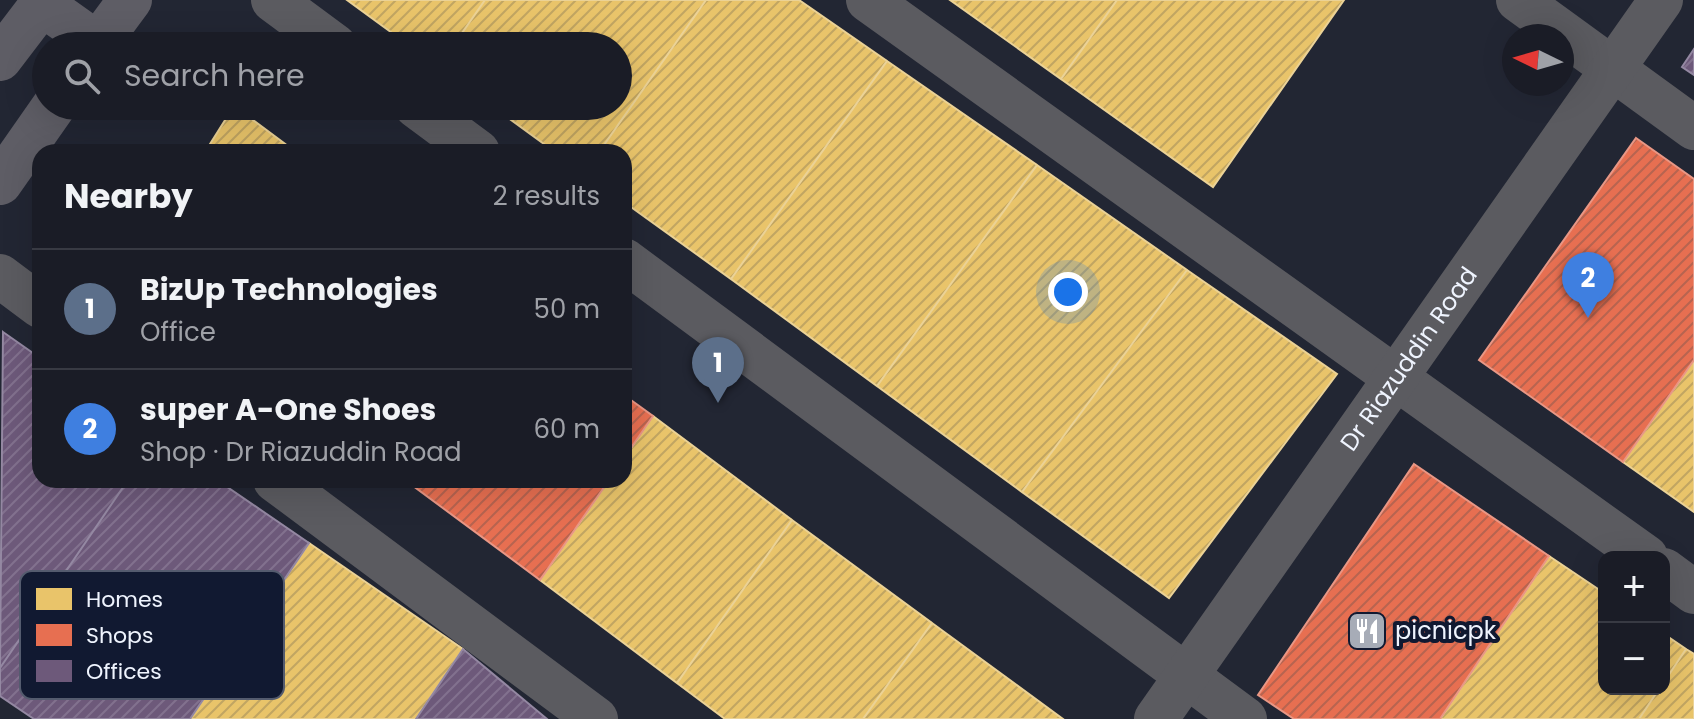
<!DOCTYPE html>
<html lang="en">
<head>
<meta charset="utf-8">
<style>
  :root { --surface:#1a1c26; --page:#272932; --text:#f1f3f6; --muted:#9fa1a7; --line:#383a43; --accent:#a7acb7 }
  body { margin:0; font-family:Poppins,sans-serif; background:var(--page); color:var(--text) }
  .controls { position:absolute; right:24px; bottom:24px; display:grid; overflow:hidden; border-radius:16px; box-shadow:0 8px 32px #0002 }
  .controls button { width:72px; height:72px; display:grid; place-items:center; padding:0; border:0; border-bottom:2px solid var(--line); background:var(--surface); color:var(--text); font:40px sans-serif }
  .compass { position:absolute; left:1502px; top:24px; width:72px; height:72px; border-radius:50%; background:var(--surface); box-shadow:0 8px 32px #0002; rotate:275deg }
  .you { position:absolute; left:1068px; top:292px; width:28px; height:28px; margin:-20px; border:6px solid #fff; border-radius:50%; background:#1a73e8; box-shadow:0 0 0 12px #1a73e833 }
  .badge { display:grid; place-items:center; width:52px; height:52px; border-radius:50%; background:var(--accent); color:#fff; font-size:26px; font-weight:700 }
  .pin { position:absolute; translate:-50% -66px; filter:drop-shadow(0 2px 4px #0008) }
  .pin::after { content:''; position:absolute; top:42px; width:28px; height:24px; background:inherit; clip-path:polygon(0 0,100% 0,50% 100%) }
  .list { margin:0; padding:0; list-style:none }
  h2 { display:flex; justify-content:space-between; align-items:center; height:104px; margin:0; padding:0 32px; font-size:34px }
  h2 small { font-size:26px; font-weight:400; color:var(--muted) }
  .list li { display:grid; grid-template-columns:52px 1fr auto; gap:24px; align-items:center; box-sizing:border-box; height:120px; padding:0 32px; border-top:2px solid var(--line) }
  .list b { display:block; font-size:30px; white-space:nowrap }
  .list p { margin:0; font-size:26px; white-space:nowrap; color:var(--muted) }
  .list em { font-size:26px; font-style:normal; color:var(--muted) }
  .icon { flex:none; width:44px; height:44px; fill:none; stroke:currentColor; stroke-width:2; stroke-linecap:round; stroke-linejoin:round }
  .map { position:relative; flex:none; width:1694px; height:719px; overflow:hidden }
  .search { position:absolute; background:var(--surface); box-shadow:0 8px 32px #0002; left:32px; top:32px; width:600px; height:88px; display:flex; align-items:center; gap:20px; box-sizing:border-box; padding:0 28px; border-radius:44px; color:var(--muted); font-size:30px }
  .panel { position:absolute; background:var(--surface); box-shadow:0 8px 32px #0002; left:32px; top:144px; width:600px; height:344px; border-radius:24px }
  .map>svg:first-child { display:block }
  .homes { fill:url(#homes-hatch); stroke:#ebd296; stroke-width:2 }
  .shops { fill:url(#shops-hatch); stroke:#e99785; stroke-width:2 }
  .offices { fill:url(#offices-hatch); stroke:#9488a2; stroke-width:2 }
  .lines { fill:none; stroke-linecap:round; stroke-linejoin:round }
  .street { stroke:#5b5b60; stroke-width:44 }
  .secondary { stroke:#5e5d65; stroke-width:44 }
  .labels { text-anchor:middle; stroke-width:8; stroke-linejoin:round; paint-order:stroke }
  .street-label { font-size:24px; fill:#eff4fe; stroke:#111931 }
  .poi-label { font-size:24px; fill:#eff4fe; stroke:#111931; text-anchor:start }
  .key { fill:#111931; stroke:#545b6e; stroke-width:2 }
  .key-label { font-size:22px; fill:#eff4fe }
</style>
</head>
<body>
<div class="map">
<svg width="1694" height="719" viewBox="0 0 1694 719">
  <defs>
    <pattern id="homes-hatch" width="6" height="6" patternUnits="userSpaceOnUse" patternTransform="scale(2)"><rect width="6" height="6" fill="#e9c46a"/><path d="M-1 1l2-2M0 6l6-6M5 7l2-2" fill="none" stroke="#c1a562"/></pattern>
    <pattern id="shops-hatch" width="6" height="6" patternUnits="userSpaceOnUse" patternTransform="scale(2)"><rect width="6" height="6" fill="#e76f51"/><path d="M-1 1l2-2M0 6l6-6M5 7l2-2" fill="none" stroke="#b76450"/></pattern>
    <pattern id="offices-hatch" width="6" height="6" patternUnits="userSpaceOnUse" patternTransform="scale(2)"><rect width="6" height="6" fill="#6d597a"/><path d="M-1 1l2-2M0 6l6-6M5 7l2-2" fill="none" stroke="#82718e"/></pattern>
  </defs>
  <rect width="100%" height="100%" fill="#222633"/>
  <!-- homes -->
  <path class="homes" d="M 347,0 L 485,0 L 453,46 L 410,46 Z
    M 485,0 L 706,0 L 599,152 L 555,152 L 492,106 L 618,106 L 618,46 L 453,46 Z
    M 706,0 L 799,0 L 887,61 L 731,279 L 624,202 L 624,152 L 599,152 Z
    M 950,0 L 1117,0 L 1061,79 Z
    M 1117,0 L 1344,0 L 1213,187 L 1061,79 Z
    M 887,61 L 1037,165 L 877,386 L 731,279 Z
    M 234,106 L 296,152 L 205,152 Z
    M 1037,165 L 1187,270 L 1022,492 L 877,386 Z
    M 1187,270 L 1337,374 L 1169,598 L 1022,492 Z
    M 1694,360 L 1694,512 L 1623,462 Z
    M 653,416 L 792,520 L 677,683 L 540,580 L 609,480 L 624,480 L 624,458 Z
    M 792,520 L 932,623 L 863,719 L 725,719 L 677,683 Z
    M 309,543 L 463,649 L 416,719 L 190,719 Z
    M 1549,556 L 1604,593 L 1604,689 L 1659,689 L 1639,719 L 1440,719 Z
    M 932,623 L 1063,719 L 863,719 Z
    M 1664,634 L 1686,649 L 1664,682 Z
    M 1686,649 L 1694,654 L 1694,719 L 1639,719 L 1659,689 L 1664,689 L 1664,682 Z"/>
  <!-- shops -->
  <path class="shops" d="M 1636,138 L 1694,179 L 1694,360 L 1623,462 L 1479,360 Z
    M 624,395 L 653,416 L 624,458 Z
    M 1414,464 L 1549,556 L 1440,719 L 1294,719 L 1258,695 Z
    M 405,480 L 609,480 L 540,580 Z"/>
  <!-- offices -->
  <path class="offices" d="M 1694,49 L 1694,75 L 1682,67 Z
    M 3,332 L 40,358 L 40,480 L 128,480 L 0,668 Z
    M 128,480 L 217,480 L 309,543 L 190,719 L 34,719 L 0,696 L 0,668 Z
    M 463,649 L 547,719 L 416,719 Z"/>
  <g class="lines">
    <!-- street -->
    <g class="street">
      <path d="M 273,0 L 335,46"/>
      <path d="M 868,0 L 1646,557"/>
      <path d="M 1518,0 L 1694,128"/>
      <path d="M 416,106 L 478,152"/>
      <path d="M 624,260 L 1245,719"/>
      <path d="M 0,276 L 40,306"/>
      <path d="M 275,480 L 596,719"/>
      <path d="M 1664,570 L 1694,592"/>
      <path id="s1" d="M 1156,719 L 1661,0"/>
    </g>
    <!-- secondary -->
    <path class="secondary" d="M 42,4 L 98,44
      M 96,46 L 130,0
      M 0,59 L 45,0
      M 0,183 L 54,106"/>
  </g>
  <!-- icons -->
  <defs>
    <g id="restaurant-square" transform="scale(2)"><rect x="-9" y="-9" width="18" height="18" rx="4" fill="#a7acb7" stroke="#111931"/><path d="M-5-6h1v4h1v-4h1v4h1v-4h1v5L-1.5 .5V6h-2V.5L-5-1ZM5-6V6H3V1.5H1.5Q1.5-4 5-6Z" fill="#fff"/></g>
  </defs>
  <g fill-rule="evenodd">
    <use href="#restaurant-square" x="1367" y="631"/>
  </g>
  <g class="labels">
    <!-- street labels -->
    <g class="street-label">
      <text dy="8" stroke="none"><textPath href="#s1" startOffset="440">Dr Riazuddin Road</textPath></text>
    </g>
    <!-- poi labels -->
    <g class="poi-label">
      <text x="1395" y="639">picnicpk</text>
    </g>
  </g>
  <!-- legend -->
  <rect x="20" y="571" width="264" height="128" rx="12" class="key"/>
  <rect x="36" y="588" width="36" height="22" fill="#e9c46a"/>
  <rect x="36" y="624" width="36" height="22" fill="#e76f51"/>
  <rect x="36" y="660" width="36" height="22" fill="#6d597a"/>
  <g class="key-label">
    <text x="86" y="607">Homes</text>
    <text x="86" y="643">Shops</text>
    <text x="86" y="679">Offices</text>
  </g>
</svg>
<div class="controls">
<button>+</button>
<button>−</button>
</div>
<svg class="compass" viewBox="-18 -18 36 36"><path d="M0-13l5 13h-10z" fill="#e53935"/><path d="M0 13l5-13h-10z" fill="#9fa1a7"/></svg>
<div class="you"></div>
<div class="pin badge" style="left:718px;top:403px;background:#5c6f8a">1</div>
<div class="pin badge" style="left:1588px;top:318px;background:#3f7fe0">2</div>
<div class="search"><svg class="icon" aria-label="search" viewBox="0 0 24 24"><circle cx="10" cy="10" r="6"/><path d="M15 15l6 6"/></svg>Search here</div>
<section class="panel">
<h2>Nearby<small>2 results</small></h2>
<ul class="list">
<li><span class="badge" style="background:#5c6f8a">1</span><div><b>BizUp Technologies</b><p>Office</p></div><em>50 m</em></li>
<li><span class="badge" style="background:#3f7fe0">2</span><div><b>super A-One Shoes</b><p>Shop · Dr Riazuddin Road</p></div><em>60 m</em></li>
</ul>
</section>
</div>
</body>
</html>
